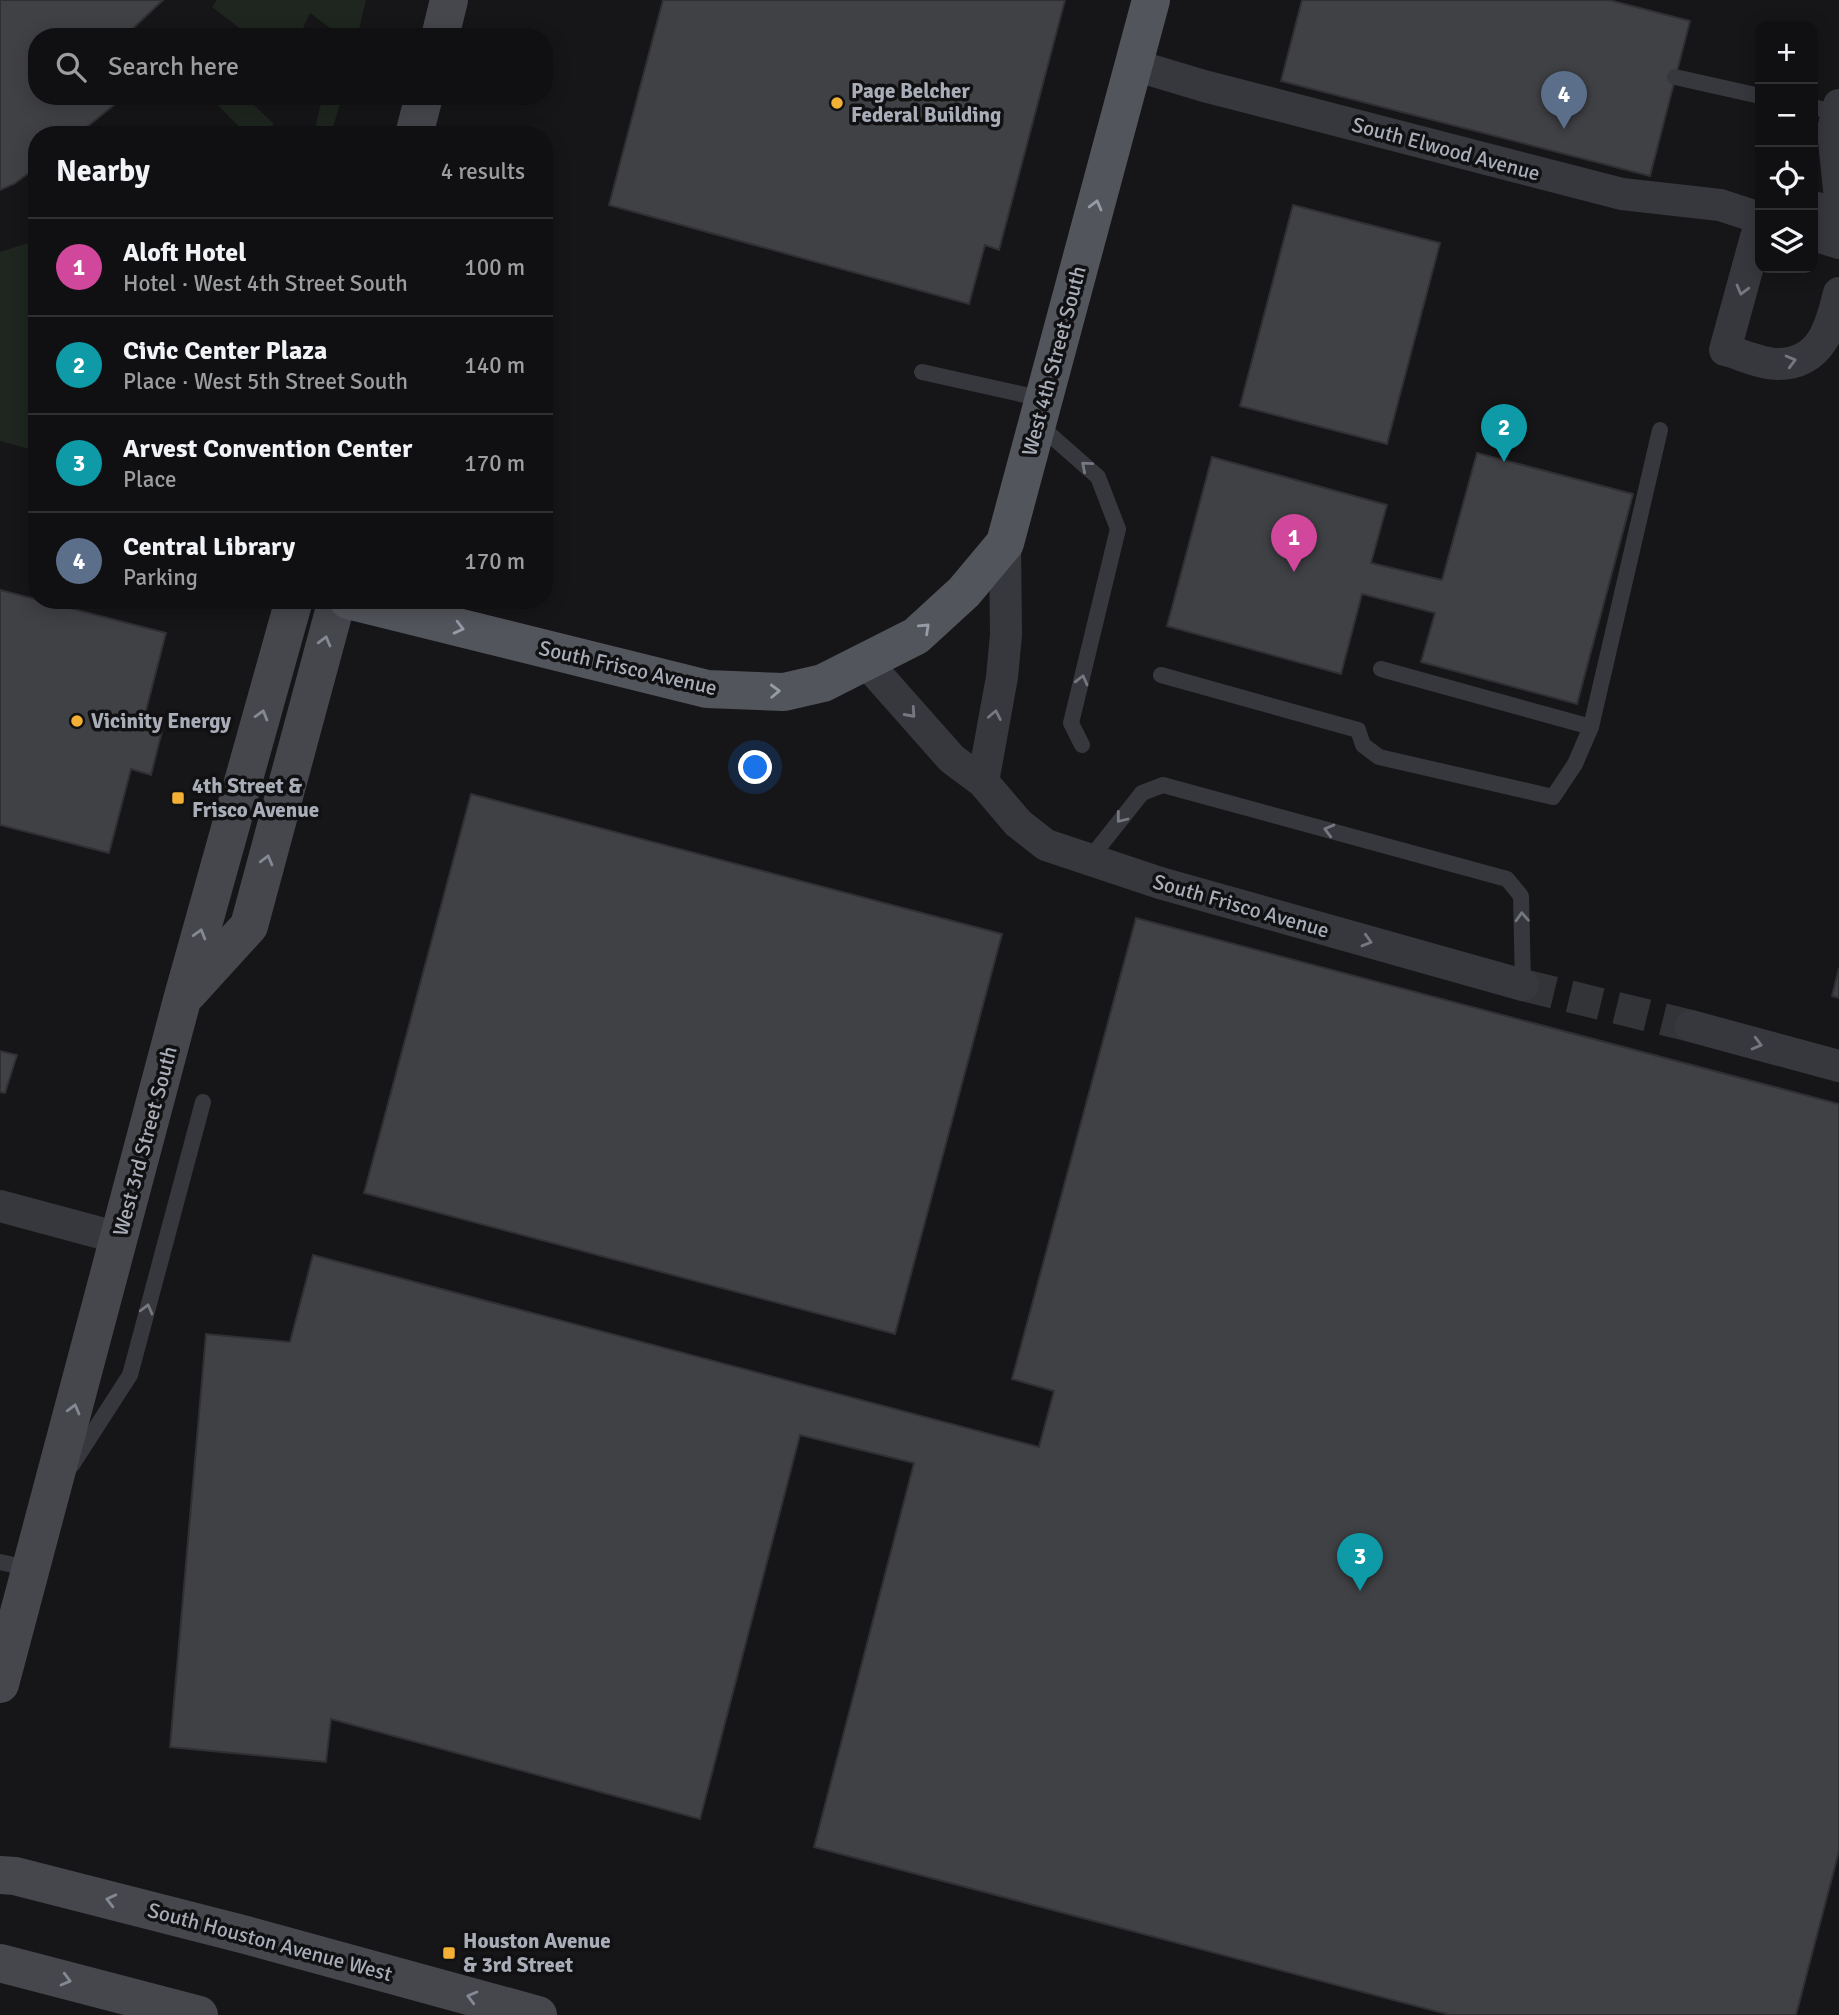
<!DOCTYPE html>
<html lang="en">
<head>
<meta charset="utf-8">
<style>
  :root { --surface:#101012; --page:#19191b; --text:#f1f3f6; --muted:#9c9d9f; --line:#303032; --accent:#f2b134 }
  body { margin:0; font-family:Signika,sans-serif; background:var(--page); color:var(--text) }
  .controls { position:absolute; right:21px; top:21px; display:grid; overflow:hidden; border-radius:14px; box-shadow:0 4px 18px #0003 }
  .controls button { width:63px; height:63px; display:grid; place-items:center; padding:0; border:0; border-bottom:2px solid var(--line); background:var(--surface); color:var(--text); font:35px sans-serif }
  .you { position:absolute; left:756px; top:768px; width:24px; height:24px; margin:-18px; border:5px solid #fff; border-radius:50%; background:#1a73e8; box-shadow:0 0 0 10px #1a73e833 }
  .badge { display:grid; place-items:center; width:46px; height:46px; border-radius:50%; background:var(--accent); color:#fff; font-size:23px; font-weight:700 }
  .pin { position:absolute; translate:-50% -58px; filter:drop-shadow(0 2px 4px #0008) }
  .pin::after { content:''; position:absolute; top:37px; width:24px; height:21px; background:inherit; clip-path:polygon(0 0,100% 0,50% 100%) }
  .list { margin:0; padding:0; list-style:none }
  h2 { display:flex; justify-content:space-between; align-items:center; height:91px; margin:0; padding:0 28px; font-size:30px }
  h2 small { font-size:23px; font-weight:400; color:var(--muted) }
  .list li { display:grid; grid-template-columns:46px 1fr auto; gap:21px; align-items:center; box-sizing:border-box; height:98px; padding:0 28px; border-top:2px solid var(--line) }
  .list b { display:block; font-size:26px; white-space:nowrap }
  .list p { margin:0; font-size:23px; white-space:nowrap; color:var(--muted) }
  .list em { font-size:23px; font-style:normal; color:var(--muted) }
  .icon { flex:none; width:38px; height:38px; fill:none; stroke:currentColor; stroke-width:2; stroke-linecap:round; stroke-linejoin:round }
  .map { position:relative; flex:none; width:1839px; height:2015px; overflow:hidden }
  .search { position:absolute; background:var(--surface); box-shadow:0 4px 18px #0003; left:28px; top:28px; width:525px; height:77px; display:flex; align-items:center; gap:18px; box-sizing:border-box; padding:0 24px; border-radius:28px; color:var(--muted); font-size:26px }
  .panel { position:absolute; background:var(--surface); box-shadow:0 4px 18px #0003; left:28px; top:126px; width:525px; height:483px; border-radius:28px }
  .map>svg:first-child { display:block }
  .green { fill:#1e261f }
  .building { fill:#404145; stroke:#303034; stroke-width:2 }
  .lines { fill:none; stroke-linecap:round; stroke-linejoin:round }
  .minor-tunnel { stroke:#333438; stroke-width:32; stroke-dasharray:32 16; stroke-linecap:butt }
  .service { stroke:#37383d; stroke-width:16 }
  .minor { stroke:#37383d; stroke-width:32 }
  .secondary { stroke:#45474d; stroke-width:38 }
  .primary { stroke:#53555c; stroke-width:38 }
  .oneway { stroke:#979ba6 }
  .oneway2 { stroke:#757881 }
  .oneway3 { stroke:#858993 }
  .poi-dot { fill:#f2b134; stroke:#111113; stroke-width:2.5 }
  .labels { text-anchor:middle; stroke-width:7; stroke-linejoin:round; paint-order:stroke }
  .poi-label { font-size:21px; font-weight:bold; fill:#a8adb8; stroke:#111113; text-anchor:start }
  .street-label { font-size:21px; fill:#a8adb8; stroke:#111113 }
</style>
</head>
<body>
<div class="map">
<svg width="1839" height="2015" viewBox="0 0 1839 2015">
  <rect width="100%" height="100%" fill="#161618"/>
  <!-- green -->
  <path class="green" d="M 217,0 L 366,0 L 357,37 L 342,37 L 310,13 L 299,37 L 251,37 L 212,7 Z
    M 209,96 L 244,96 L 274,124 L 263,135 L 247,135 Z
    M 323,96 L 342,96 L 331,135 L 313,135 Z
    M 37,240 L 37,451 L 0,441 L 0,252 Z"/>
  <!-- building -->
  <path class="building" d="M 0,0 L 163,0 L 124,37 L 37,37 L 37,96 L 113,96 L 119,101 L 77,135 L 37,135 L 37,167 L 14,184 L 0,190 Z
    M 663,0 L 1065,0 L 999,250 L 985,245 L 969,304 L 609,205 Z
    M 1302,0 L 1609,0 L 1690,21 L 1650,176 L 1281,81 Z
    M 1293,205 L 1440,243 L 1387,444 L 1240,406 Z
    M 1477,453 L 1633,494 L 1577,704 L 1421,662 L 1435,613 L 1362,594 L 1341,674 L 1167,626 L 1212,457 L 1387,505 L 1371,563 L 1442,580 Z
    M 0,590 L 166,633 L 144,718 L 164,723 L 151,775 L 131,769 L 109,853 L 0,825 Z
    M 471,794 L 1002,934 L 895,1334 L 364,1193 Z
    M 1136,918 L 1839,1104 L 1839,1851 L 1796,2015 L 1450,2015 L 814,1847 L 914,1463 L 800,1435 L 700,1819 L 331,1719 L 326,1762 L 170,1747 L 206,1334 L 290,1342 L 313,1255 L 1039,1447 L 1054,1391 L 1012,1379 Z
    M 1839,968 L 1839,998 L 1832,996 Z
    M 0,1051 L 17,1055 L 5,1093 L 0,1092 Z"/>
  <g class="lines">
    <!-- minor-tunnel -->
    <path class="minor-tunnel" d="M 1523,985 L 1691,1026"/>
    <!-- service -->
    <path class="service" d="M 1675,77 L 1760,96
      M 1813,107 L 1837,113
      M 922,372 L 1043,399
      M 1039,425 L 1098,477 L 1118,529 L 1071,723 L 1082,745
      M 1381,669 L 1591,727 L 1660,430
      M 1161,675 L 1358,730 L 1363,745 L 1379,757 L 1553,797 L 1575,764 L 1591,727
      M 1088,861 L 1142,793 L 1163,785 L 1507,879 L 1521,896 L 1523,985
      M 72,1465 L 130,1375 L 203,1102
      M 0,1562 L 31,1569"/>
    <!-- minor -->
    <path class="minor" d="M 1134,65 L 1204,86 L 1622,194 L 1720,205 L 1760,218
      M 1839,105 L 1833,130 L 1839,190
      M 1813,207 L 1822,209 L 1839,220
      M 1760,231 L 1756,237 L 1725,350 C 1741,354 1761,364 1778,364 C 1821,364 1831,327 1839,293
      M 1813,235 L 1839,243
      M 866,662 L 952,759 L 983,782 L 1018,823 L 1046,845 L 1160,883 L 1523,985
      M 983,782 L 1002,677 L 1006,635 L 1005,543
      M 1691,1026 L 1839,1066
      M 0,1206 L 119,1238"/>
    <!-- secondary -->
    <path class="secondary" d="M 440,37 L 449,0
      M 414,135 L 424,96
      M 188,993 L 249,926 L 337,600
      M 0,1684 L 182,1000 L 294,600
      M 0,1875 L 15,1876 L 246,1935 L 538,2015
      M 0,1963 L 199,2015"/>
    <!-- primary -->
    <path class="primary" d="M 348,600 L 707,689 L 784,692 L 823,683 L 916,636 L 964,592 L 1005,543 L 1151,0"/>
  </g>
  <!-- one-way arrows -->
  <defs><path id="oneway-chevron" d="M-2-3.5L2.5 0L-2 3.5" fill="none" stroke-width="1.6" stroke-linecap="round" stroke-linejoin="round" transform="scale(1.75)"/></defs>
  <g class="oneway">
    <use href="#oneway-chevron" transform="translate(1096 205) rotate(-75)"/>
    <use href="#oneway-chevron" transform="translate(459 628) rotate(14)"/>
    <use href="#oneway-chevron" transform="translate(925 628) rotate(-43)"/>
    <use href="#oneway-chevron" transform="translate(775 691) rotate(-2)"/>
  </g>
  <g class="oneway2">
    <use href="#oneway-chevron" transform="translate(1742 290) rotate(105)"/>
    <use href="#oneway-chevron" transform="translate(1791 361) rotate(-15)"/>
    <use href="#oneway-chevron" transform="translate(1086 466) rotate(-139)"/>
    <use href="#oneway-chevron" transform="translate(1082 680) rotate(-76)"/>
    <use href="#oneway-chevron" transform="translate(911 713) rotate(48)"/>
    <use href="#oneway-chevron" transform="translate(995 715) rotate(-79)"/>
    <use href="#oneway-chevron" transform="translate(1121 818) rotate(128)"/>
    <use href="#oneway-chevron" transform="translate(1329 830) rotate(-165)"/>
    <use href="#oneway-chevron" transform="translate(1522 917) rotate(-93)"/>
    <use href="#oneway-chevron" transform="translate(1367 941) rotate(16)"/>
    <use href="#oneway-chevron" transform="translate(1757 1044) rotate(15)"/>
    <use href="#oneway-chevron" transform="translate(147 1309) rotate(-75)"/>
  </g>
  <g class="oneway3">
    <use href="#oneway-chevron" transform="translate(325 641) rotate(-75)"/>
    <use href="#oneway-chevron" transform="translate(262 715) rotate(-74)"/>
    <use href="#oneway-chevron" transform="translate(267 860) rotate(-75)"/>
    <use href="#oneway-chevron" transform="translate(200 934) rotate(-74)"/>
    <use href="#oneway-chevron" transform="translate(74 1409) rotate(-75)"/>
    <use href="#oneway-chevron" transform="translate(111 1900) rotate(-166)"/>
    <use href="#oneway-chevron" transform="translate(66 1980) rotate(15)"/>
    <use href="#oneway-chevron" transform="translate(472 1997) rotate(-165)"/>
  </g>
  <!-- markers -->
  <g class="poi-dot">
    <circle cx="837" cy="103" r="7"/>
    <circle cx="77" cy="721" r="7"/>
    <rect x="171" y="791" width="14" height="14" rx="3.5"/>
    <rect x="442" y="1946" width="14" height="14" rx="3.5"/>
  </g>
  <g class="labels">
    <!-- poi labels -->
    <g class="poi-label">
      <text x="851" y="98">Page Belcher<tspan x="851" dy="24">Federal Building</tspan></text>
      <text x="91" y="728">Vicinity Energy</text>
      <text x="192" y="793">4th Street &amp;<tspan x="192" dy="24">Frisco Avenue</tspan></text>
      <text x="463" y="1948">Houston Avenue<tspan x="463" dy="24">&amp; 3rd Street</tspan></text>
    </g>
    <!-- street labels -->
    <g class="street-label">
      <text transform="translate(1446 149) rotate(15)" y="7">South Elwood Avenue</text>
      <text transform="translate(1054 361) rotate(-75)" y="7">West 4th Street South</text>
      <text transform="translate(628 668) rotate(13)" y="7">South Frisco Avenue</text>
      <text transform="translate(1241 906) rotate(16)" y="7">South Frisco Avenue</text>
      <text transform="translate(145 1141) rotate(-75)" y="7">West 3rd Street South</text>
      <text transform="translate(270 1942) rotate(15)" y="7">South Houston Avenue West</text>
    </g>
  </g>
</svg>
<div class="controls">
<button>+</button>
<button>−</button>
<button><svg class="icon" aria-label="locate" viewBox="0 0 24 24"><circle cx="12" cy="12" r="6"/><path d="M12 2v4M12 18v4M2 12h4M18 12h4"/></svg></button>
<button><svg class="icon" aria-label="layers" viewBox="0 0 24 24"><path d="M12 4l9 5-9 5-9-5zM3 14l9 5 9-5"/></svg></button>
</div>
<div class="you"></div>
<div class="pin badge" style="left:1294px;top:572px;background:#d1479c">1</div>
<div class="pin badge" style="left:1504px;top:462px;background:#0f9aa8">2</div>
<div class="pin badge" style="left:1360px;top:1591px;background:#0f9aa8">3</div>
<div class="pin badge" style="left:1564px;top:129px;background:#5c6f8a">4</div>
<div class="search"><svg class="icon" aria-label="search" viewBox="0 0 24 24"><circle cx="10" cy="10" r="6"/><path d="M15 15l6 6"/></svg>Search here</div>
<section class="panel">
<h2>Nearby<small>4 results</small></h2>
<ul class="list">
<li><span class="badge" style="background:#d1479c">1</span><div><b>Aloft Hotel</b><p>Hotel · West 4th Street South</p></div><em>100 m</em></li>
<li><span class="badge" style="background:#0f9aa8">2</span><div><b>Civic Center Plaza</b><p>Place · West 5th Street South</p></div><em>140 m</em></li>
<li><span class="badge" style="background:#0f9aa8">3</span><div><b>Arvest Convention Center</b><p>Place</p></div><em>170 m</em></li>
<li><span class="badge" style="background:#5c6f8a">4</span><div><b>Central Library</b><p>Parking</p></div><em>170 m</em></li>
</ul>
</section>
</div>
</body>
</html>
